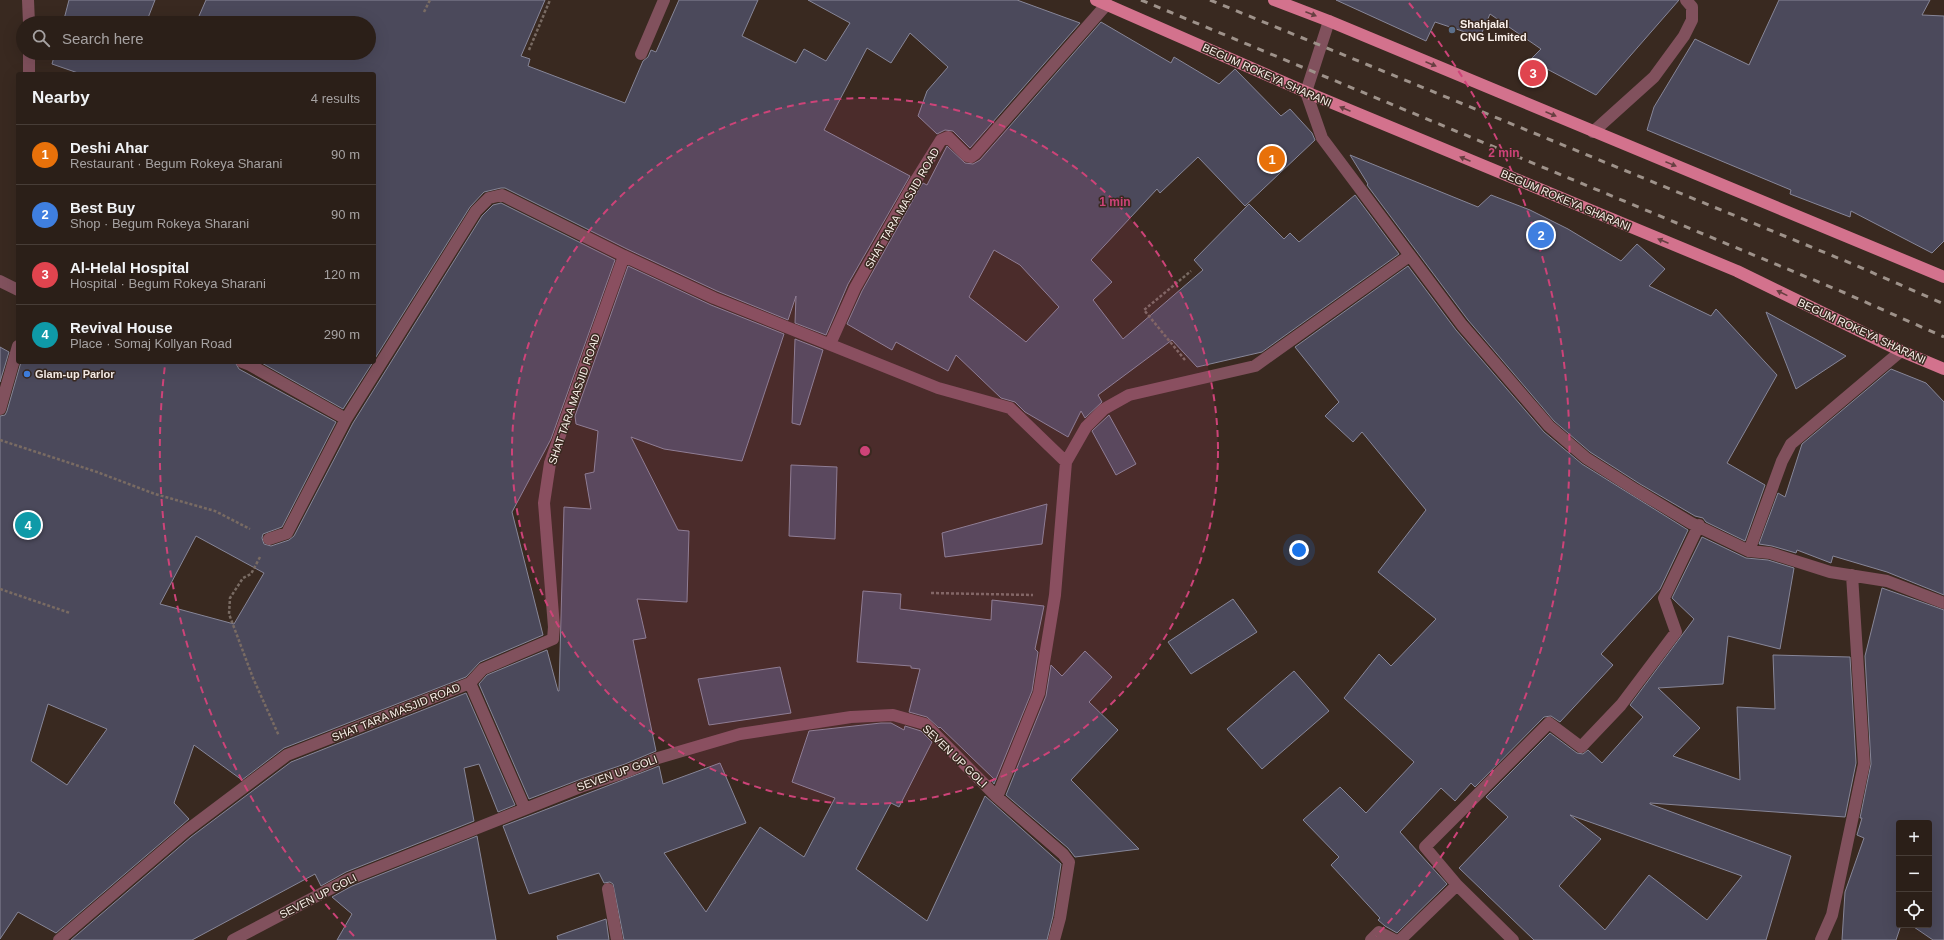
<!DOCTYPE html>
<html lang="en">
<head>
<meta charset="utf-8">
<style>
  :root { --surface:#2b1f18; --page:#332721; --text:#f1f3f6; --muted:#a6a2a2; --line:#473d37; --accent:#fc9d54 }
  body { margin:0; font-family:Helvetica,sans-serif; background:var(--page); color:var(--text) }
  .controls { position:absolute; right:12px; bottom:12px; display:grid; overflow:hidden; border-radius:4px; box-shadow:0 4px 16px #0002 }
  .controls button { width:36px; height:36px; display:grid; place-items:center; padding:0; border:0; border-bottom:1px solid var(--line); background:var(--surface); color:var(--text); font:20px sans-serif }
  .you { position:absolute; left:1299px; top:550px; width:14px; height:14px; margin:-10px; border:3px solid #fff; border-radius:50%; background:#1a73e8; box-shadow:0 0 0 6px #1a73e833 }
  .badge { display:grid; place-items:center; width:26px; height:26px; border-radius:50%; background:var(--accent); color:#fff; font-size:13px; font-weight:700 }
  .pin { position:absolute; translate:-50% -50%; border:2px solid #fff; box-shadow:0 1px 4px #0006 }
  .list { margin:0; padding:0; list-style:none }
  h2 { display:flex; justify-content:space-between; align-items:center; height:52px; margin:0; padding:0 16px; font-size:17px }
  h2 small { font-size:13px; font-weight:400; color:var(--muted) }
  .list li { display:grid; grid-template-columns:26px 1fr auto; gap:12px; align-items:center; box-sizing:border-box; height:60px; padding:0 16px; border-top:1px solid var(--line) }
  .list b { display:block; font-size:15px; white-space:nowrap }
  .list p { margin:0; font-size:13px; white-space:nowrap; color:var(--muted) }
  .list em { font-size:13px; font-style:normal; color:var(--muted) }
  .icon { flex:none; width:22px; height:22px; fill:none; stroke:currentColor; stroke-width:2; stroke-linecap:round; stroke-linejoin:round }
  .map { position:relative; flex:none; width:1944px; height:940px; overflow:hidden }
  .search { position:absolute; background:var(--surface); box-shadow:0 4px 16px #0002; left:16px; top:16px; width:360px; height:44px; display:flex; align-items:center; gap:10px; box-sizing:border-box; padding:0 14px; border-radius:22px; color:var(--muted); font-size:15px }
  .panel { position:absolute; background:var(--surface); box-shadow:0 4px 16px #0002; left:16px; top:72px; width:360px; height:292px; border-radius:4px }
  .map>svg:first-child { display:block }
  .building { fill:#4b495b; stroke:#878698; fill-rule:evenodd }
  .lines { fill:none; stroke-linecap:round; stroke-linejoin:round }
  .path { stroke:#796b63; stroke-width:2.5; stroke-dasharray:3 2; stroke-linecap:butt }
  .minor { stroke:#81515d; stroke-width:12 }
  .major { stroke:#d3728d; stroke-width:12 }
  .rail { stroke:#9e928a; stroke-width:3; stroke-dasharray:7 7; stroke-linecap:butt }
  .oneway { fill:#673f41 }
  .ring { fill:none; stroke:#cd4378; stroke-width:2; stroke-dasharray:7 5 }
  .service-dot { fill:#5c6f8a; stroke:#392920; stroke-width:1.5 }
  .shop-dot { fill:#3f7fe0; stroke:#392920; stroke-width:1.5 }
  .labels { text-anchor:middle; stroke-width:3; stroke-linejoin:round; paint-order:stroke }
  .poi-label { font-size:11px; font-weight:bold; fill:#faf0ea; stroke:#392920; text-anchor:start }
  .street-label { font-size:11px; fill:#faf0ea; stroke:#392920 }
  .centre { fill:#cd4378; stroke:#392920; stroke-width:2 }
  .ring-label { font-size:12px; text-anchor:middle; font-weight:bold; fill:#cd4378; stroke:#392920; stroke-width:3; stroke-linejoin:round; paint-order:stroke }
</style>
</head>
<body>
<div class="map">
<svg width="1944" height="940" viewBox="0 0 1944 940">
  <rect width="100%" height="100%" fill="#392920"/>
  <!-- building -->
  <path class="building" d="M 69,0 L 155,0 L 146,23 L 63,23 Z
    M 206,0 L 545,0 L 521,56 L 530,59 L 528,66 L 625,103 L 643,61 L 648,57 L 651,50 L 656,52 L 679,0 L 758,0 L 742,36 L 796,63 L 804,49 L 826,61 L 850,23 L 808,0 L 1017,0 L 1080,23 L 970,148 L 953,131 L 945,130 L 937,134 L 918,116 L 927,91 L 948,67 L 910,33 L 891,63 L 867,48 L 824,130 L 910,176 L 848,284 L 826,335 L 795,323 L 796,296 L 788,320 L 717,291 L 627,249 L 505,188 L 501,188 L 484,192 L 470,207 L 374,360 L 374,74 L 81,74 L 52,64 L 55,53 L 369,53 L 369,23 L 196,23 Z
    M 1336,0 L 1679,0 L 1596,95 L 1530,60 L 1541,49 L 1490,14 L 1480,37 L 1435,22 L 1426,41 Z
    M 1779,0 L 1930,0 L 1922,15 L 1944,16 L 1944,241 L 1932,253 L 1851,211 L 1850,217 L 1790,194 L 1791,190 L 1647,130 L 1654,107 L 1695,39 L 1749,65 Z
    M 1101,22 L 1171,63 L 1174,57 L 1219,84 L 1235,69 L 1281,116 L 1290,109 L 1312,133 L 1315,140 L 1245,206 L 1198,157 L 1160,193 L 1157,189 L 1091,260 L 1112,282 L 1093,300 L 1123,339 L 1203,270 L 1194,260 L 1249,204 L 1284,239 L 1290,233 L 1299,242 L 1355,195 L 1399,254 L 1262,352 L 1197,367 L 1172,340 L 1098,395 L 1102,402 L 1085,418 L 1081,411 L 1068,437 L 1025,412 L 1015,402 L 1001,398 L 956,355 L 948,371 L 896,342 L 892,350 L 847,324 L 862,291 L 919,189 L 923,183 L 927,185 L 947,146 L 965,163 L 973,164 L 980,160 ZM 994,250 L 1020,265 L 1059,307 L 1026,342 L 969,297 Z
    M 1350,155 L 1478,207 L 1491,195 L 1530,210 L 1568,229 L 1621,261 L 1637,244 L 1665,269 L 1649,286 L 1711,316 L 1716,309 L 1777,375 L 1727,463 L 1765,485 L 1745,541 L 1706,522 L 1703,518 L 1695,516 L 1640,484 L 1590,452 L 1554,421 L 1468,320 L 1367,185 L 1368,184 Z
    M 501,203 L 615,260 L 551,439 L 512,512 L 543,635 L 480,662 L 466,677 L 284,748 L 242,780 L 194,745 L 174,803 L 189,819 L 56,933 L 18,912 L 0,939 L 0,416 L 5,415 L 7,411 L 21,362 L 235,362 L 239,369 L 336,422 L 282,527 L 263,534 L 262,538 L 264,544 L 271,546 L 289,540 L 294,536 L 353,423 L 482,216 L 493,205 ZM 196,536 L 264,573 L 234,624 L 160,604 ZM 48,704 L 107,729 L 67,785 L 31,761 Z
    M 628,266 L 711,305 L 784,334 L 742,461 L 664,449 L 631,437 L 678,530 L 689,531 L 687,602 L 637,599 L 646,638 L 633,640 L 656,751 L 625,764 L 581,779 L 529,799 L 479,684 L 487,675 L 547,650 L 558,691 L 559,691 L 564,507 L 591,509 L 585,474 L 594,472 L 598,431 L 576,424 L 575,416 Z
    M 1408,266 L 1456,330 L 1544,432 L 1582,464 L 1688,530 L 1660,589 L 1601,654 L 1613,665 L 1560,722 L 1551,716 L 1544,717 L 1475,787 L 1471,783 L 1455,801 L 1441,788 L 1400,832 L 1447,884 L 1397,933 L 1385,926 L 1378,920 L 1380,918 L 1331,865 L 1339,857 L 1303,820 L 1340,787 L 1366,813 L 1414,762 L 1344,698 L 1379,654 L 1391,666 L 1436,619 L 1378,572 L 1426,510 L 1362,432 L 1353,442 L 1325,416 L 1339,402 L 1295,347 Z
    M 1766,312 L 1846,356 L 1796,389 Z
    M 795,339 L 823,350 L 800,425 L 792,423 Z
    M 0,347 L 9,352 L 0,382 Z
    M 260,362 L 373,362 L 343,409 Z
    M 1891,369 L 1926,383 L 1944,402 L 1944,595 L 1887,572 L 1833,556 L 1831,563 L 1797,550 L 1796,553 L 1772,546 L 1759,544 L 1778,493 L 1785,497 L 1802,444 Z
    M 1109,415 L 1136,464 L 1116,475 L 1092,431 Z
    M 791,465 L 837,467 L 835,539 L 789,536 Z
    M 1047,504 L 1042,544 L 945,557 L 942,533 Z
    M 1702,537 L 1746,558 L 1768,560 L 1794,568 L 1780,649 L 1728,636 L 1723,684 L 1658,688 L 1700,728 L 1673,756 L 1740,780 L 1737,707 L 1775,709 L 1773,655 L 1850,657 L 1856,763 L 1845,817 L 1650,803 L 1650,804 L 1791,856 L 1766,940 L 1534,940 L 1459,868 L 1508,817 L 1486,797 L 1550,733 L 1577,753 L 1583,754 L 1588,750 L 1602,763 L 1643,717 L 1630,705 L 1694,619 L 1672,598 ZM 1570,815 L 1742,876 L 1707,920 L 1649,875 L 1605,930 L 1559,886 L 1601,839 Z
    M 1882,588 L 1944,610 L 1944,940 L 1933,940 L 1911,925 L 1929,925 L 1929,823 L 1899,823 L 1899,925 L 1901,925 L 1896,940 L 1842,940 L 1845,892 L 1864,838 L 1857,835 L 1862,818 L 1860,818 L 1871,764 L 1865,656 Z
    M 863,591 L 901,594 L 900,609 L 991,620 L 992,600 L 1044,606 L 1035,649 L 1038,652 L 1032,691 L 994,784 L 992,781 L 994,779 L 940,727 L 939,728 L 927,717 L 909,712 L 920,669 L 911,668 L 911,666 L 857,662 Z
    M 1233,599 L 1257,632 L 1191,674 L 1168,642 Z
    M 1085,651 L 1112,677 L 1089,702 L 1118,730 L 1071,780 L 1139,849 L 1075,857 L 1068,848 L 1006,795 L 1046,696 L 1051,665 L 1062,676 Z
    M 780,667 L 791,713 L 709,725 L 698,679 Z
    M 1294,671 L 1329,711 L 1262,769 L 1227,729 Z
    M 466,693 L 515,805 L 498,812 L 479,764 L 464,768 L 474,821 L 346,872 L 321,886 L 315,874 L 192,940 L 71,940 L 191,837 L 291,762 Z
    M 881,723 L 891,723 L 904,730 L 905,726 L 921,731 L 932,742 L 899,807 L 891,803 L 856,869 L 927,921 L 985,796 L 1061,864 L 1053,916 L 1047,940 L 624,940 L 613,884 L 610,882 L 604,883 L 599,873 L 529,894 L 503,826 L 659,766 L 663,784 L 720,763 L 746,823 L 664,853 L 706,912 L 760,827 L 804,857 L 835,798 L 792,782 L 809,731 Z
    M 477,836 L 496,940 L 337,940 L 352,914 L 332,897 L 352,886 Z
    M 606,919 L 609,940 L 558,940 L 557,936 Z"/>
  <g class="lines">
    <!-- path -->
    <path class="path" d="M 424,12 L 430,0
      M 529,50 L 550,0
      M 1185,360 L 1144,310 L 1191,271
      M 0,440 L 97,472 L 155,494 L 215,511 L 250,529
      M 260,557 L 251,574 L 243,578 L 230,598 L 229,614 L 253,678 L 279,736
      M 0,589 L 70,613
      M 931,593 L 1033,595"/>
    <!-- minor -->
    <path class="minor" d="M 28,0 L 29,23
      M 1329,21 L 1306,92 L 1322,138 L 1462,325 L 1549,426 L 1586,458 L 1636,490 L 1691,523 L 1749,551 L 1770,553 L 1830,572 L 1887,581 L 1944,603
      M 29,53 L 29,74
      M 641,54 L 664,0
      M 1593,132 L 1654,77 L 1684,36 L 1692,20 L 1692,7 L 1686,0
      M 0,281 L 18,290
      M 830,344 L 855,288 L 913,185 L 941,140 L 948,137 L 967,156 L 971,157 L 975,154 L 1107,4
      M 242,362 L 250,365 L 346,419
      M 0,409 L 18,346
      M 269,539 L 287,533 L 346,419 L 476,211 L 489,198 L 502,195 L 624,256 L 714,298 L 938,388 L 1010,408 L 1066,462
      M 1749,551 L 1782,461 L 1791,444 L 1901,351
      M 470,683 L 525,809
      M 997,797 L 1039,693 L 1055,595 L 1066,462 L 1086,427 L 1104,409 L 1129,395 L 1255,366 L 1409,256
      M 1457,885 L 1513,940
      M 608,889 L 617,940
      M 59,940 L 186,831 L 287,755 L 470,683 L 483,669 L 553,639 L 554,627 L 544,503 L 550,463 L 624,256
      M 233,940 L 349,879 L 583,786 L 628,771 L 658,758 L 740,734 L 851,717 L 893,715 L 925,724 L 997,797 L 1063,854 L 1069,862 L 1060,918 L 1054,940
      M 1371,940 L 1379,932 L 1395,940
      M 1400,940 L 1457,885 L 1425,847 L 1549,723 L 1581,747 L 1621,705 L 1676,632 L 1664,598 L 1699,525
      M 1821,940 L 1832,915 L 1864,764 L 1852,575"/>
    <!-- major -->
    <path class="major" d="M 1096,0 L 1306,92 L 1737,271 L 1901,351 L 1944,369
      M 1274,0 L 1329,21 L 1944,277"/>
    <!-- rail -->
    <path class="rail" d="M 1141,0 L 1845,293 L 1944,337
      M 1210,0 L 1855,265 L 1944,304"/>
  </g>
  <!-- one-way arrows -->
  <defs><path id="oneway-solid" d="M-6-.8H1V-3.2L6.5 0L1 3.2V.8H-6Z"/></defs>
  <g class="oneway">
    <use href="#oneway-solid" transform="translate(1311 14) rotate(21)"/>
    <use href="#oneway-solid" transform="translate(1431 64) rotate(23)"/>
    <use href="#oneway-solid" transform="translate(1345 109) rotate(-157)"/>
    <use href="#oneway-solid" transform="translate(1551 114) rotate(23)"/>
    <use href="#oneway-solid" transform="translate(1465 159) rotate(-157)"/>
    <use href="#oneway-solid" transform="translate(1671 164) rotate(22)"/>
    <use href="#oneway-solid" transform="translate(1663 241) rotate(-157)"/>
    <use href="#oneway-solid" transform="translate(1782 293) rotate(-154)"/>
  </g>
  <!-- distance rings -->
  <circle cx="865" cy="451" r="353" fill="#cd4378" fill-opacity=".12"/>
  <g class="ring">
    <circle cx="865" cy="451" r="353"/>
    <path d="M354 936A705 705 0 0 1 165 365M1409 3A705 705 0 0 1 1376 936"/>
  </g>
  <!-- markers -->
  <circle class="service-dot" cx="1452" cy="30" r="4"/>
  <circle class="shop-dot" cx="27" cy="374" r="4"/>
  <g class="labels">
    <!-- poi labels -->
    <g class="poi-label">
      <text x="1460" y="28">Shahjalal<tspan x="1460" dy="13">CNG Limited</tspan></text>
      <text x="35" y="378">Glam-up Parlor</text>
    </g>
    <!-- street labels -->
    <g class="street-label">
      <text transform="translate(1267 75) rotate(24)" y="4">BEGUM ROKEYA SHARANI</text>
      <text transform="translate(1566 200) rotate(23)" y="4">BEGUM ROKEYA SHARANI</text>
      <text transform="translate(902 208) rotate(-60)" y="4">SHAT TARA MASJID ROAD</text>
      <text transform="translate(1862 331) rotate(25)" y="4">BEGUM ROKEYA SHARANI</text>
      <text transform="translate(574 399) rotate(-71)" y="4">SHAT TARA MASJID ROAD</text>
      <text transform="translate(396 712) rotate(-22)" y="4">SHAT TARA MASJID ROAD</text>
      <text transform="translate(955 756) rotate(44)" y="4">SEVEN UP GOLI</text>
      <text transform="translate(617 773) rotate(-20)" y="4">SEVEN UP GOLI</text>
      <text transform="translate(318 896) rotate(-27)" y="4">SEVEN UP GOLI</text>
    </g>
  </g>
  <circle cx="865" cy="451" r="6" class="centre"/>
  <g class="ring-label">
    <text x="1504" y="157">2 min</text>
    <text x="1115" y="206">1 min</text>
  </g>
</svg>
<div class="controls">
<button>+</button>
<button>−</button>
<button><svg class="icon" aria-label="locate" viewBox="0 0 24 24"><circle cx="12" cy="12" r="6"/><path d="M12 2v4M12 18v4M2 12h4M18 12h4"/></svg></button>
</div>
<div class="you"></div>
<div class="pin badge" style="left:1272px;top:159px;background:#e8710a">1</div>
<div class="pin badge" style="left:1541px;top:235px;background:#3f7fe0">2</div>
<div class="pin badge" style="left:1533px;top:73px;background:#e0444e">3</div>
<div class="pin badge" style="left:28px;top:525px;background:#0f9aa8">4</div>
<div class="search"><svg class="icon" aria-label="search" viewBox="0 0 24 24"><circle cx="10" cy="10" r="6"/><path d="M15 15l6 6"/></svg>Search here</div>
<section class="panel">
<h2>Nearby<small>4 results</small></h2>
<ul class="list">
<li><span class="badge" style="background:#e8710a">1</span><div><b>Deshi Ahar</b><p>Restaurant · Begum Rokeya Sharani</p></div><em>90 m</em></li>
<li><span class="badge" style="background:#3f7fe0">2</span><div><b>Best Buy</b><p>Shop · Begum Rokeya Sharani</p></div><em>90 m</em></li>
<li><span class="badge" style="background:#e0444e">3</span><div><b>Al-Helal Hospital</b><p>Hospital · Begum Rokeya Sharani</p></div><em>120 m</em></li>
<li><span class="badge" style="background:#0f9aa8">4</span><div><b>Revival House</b><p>Place · Somaj Kollyan Road</p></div><em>290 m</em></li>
</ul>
</section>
</div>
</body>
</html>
